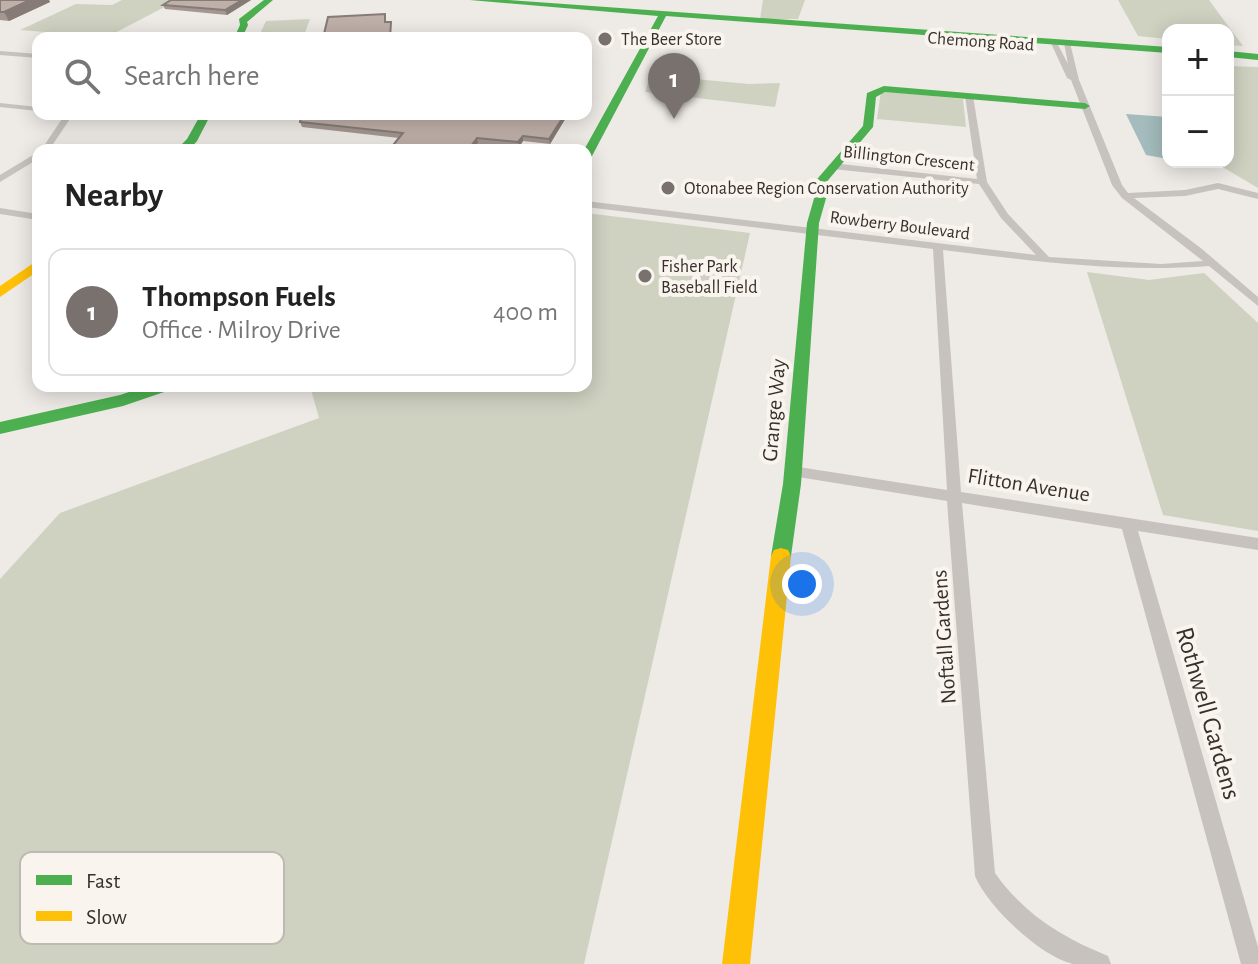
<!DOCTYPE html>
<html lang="en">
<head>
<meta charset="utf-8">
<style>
  :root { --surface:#fff; --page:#f6f6f6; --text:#222; --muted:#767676; --line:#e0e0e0; --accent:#78716d }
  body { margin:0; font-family:"Alegreya Sans",sans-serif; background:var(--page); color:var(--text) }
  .controls { position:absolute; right:24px; top:24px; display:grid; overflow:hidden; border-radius:16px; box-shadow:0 4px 20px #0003 }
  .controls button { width:72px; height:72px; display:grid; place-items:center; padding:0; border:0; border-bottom:2px solid var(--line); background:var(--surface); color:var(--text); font:40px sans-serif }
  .you { position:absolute; left:802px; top:584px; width:28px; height:28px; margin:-20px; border:6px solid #fff; border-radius:50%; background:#1a73e8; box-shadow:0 0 0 12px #1a73e833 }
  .badge { display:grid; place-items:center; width:52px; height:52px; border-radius:50%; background:var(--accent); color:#fff; font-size:26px; font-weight:700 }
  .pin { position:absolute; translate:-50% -66px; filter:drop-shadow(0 2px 4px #0008) }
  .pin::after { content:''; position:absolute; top:42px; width:28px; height:24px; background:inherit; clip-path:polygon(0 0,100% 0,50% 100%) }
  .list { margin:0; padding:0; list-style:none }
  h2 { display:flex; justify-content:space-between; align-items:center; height:104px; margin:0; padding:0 32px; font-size:34px }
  h2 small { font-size:26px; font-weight:400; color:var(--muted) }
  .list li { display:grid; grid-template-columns:52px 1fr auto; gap:24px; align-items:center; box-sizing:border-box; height:128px; margin:0 16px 16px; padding:0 16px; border:2px solid var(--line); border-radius:16px }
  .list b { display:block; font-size:30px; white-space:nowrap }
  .list p { margin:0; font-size:26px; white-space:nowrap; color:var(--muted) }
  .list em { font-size:26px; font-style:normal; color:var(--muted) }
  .icon { flex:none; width:44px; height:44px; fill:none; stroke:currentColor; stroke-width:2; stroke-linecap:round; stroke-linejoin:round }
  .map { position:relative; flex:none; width:1258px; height:964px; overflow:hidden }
  .search { position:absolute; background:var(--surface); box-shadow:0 4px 20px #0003; left:32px; top:32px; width:560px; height:88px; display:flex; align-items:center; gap:20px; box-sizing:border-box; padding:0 28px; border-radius:16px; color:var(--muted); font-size:30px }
  .panel { position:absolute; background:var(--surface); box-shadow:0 4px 20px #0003; left:32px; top:144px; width:560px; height:248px; border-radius:16px }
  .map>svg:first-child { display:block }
  .green { fill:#cfd2c1 }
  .water { fill:#a4bcbd }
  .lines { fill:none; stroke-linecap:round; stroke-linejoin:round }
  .street { fill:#c7c2be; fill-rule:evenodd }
  .fast { fill:#4caf50; fill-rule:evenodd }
  .slow { fill:#ffc107; fill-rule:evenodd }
  .wall { fill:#a49791 }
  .shaded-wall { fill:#867b76 }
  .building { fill:#bfb0a9; stroke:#867b76; stroke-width:2 }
  .poi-dot { fill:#78716d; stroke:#f9f4ee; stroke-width:3 }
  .labels { text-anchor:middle; stroke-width:8; stroke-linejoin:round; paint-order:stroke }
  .far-poi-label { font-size:18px; fill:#38302c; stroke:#f9f4ee; text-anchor:start }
  .far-street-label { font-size:18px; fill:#38302c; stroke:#f9f4ee }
  .street-label { font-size:22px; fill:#38302c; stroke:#f9f4ee }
  .near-street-label { font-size:26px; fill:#38302c; stroke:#f9f4ee }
  .key { fill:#f9f4ee; stroke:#bfb9b4; stroke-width:2 }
  .key-label { font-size:22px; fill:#38302c }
</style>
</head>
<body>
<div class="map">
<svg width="1258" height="964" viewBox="0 0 1258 964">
  <rect width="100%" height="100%" fill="#eeeae6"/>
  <!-- green -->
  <path class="green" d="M 122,0 L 178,0 L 107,37 L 20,30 L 76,4 L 112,5 Z
    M 763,0 L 805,0 L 798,19 L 760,19 Z
    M 1118,0 L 1209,0 L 1243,46 L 1228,45 L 1228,30 L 1168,30 L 1168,39 L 1138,36 Z
    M 310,19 L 303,38 L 258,38 L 266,21 Z
    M 1228,66 L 1258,67 L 1258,188 L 1214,162 L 1228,162 Z
    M 651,75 L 749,84 L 780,83 L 775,107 L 645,92 Z
    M 881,91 L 963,99 L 966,127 L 877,119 Z
    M 586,213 L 750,233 L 584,964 L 0,964 L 0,579 L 60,513 L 319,418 L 310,386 L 586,386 Z
    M 1087,272 L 1149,280 L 1204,273 L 1258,323 L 1258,531 L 1163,515 Z"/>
  <!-- water -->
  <path class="water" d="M 1126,114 L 1168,117 L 1168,159 L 1146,155 Z"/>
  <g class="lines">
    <!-- street -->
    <path class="street" d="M 1053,39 L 1056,41 L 1068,64 L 1064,43 L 1067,41 L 1070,43 L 1079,80 L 1122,185 L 1128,193 L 1185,190 L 1218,183 L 1258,193 L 1258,199 L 1218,189 L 1185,196 L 1134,198 L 1202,249 L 1258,297 L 1258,306 L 1209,266 C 1120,273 1032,261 943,250 L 961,492 L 1258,538 L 1258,550 L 1138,531 L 1258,947 L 1258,964 L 1241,964 L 1122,529 L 962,503 L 995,873 C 1024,914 1061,937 1108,956 L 1111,964 C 1099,964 1084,964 1073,964 C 1040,956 988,907 975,876 L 947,501 L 792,476 L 785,471 L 792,466 L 947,490 L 933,249 L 586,207 L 586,201 L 1036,255 L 1001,218 L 979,184 L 832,169 L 828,166 L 832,163 L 977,179 L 965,96 L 969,94 L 973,96 L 987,182 L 1008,214 L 1049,257 L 1161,264 L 1203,261 L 1122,198 L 1112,185 L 1071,80 L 1067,78 L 1050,41 Z
      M 0,51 L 38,54 L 38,58 L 0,55 Z
      M 0,103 L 38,107 L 38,111 L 0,107 Z
      M 62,114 L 72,116 L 49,150 L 41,150 L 64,116 Z
      M 38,152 L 38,159 L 0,182 L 0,175 Z
      M 0,208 L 38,214 L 38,220 L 0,214 Z"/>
    <!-- fast -->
    <path class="fast" d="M 264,0 L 273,0 L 247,22 L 248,25 L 242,38 L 234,38 L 240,25 L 239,19 Z
      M 470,0 L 508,0 L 1168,47 L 1168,53 L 666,16 L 592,156 L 586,159 L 584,150 L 658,16 Z
      M 1228,51 L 1258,54 L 1258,60 L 1228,57 Z
      M 884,86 L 1085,103 L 1090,106 L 1085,109 L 885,92 L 876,97 L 873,127 L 824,185 L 827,195 L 819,223 L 801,484 L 791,556 L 788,562 L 781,564 L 774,562 L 771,556 L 783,484 L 807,223 L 815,195 L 812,185 L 863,126 L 867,93 Z
      M 201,114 L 211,114 L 197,141 L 189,150 L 176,150 L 187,139 Z
      M 147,386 L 172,386 L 170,390 L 123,406 L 0,434 L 0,422 L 120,395 Z"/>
    <!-- slow -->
    <path class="slow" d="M 38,260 L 38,271 L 0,297 L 0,286 Z
      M 781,548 L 788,550 L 791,556 L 750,964 L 722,964 L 771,556 L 774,550 Z"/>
  </g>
  <!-- wall -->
  <path class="wall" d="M 0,0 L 49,0 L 50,2 L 9,21 L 0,20 Z
    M 251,0 L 227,15 L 165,9 L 163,5 Z
    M 302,114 L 567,114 L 567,116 L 550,144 L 523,141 L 519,147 L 399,138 L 302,127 L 300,122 Z"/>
  <!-- shaded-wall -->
  <path class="shaded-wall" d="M 30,0 L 49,0 L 50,2 L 9,21 L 4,12 Z
    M 242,0 L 251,0 L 227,15 L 225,10 Z
    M 565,114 L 567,114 L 567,116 L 550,144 L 549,139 Z
    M 523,136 L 523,141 L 519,147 L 518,142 Z
    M 477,138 L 478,143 L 473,150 L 468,150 Z"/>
  <!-- building -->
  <path class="building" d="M 0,0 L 30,0 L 4,12 L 0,12 Z
    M 171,0 L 242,0 L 225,10 L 163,5 Z
    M 385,14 L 385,22 L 391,22 L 390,38 L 323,38 L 328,17 Z
    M 302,114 L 565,114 L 549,139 L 523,136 L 518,142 L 477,138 L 468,150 L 389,150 L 403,133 L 300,122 Z"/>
  <!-- markers -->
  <g class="poi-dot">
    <circle cx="605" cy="39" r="8"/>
    <circle cx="668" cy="188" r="8"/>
    <circle cx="645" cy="276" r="8"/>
  </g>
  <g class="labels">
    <!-- far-poi labels -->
    <g class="far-poi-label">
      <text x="621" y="45">The Beer Store</text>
      <text x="684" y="194">Otonabee Region Conservation Authority</text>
      <text x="661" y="272">Fisher Park<tspan x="661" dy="21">Baseball Field</tspan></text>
    </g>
    <!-- far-street labels -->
    <g class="far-street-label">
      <text transform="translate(981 41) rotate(4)" y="6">Chemong Road</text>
      <text transform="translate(909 158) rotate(6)" y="6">Billington Crescent</text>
      <text transform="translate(900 225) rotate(7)" y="6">Rowberry Boulevard</text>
    </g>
    <!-- street labels -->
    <g class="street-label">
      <text transform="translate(773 410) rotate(-85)" y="8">Grange Way</text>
      <text transform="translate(1029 484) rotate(9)" y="8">Flitton Avenue</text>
      <text transform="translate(943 637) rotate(-94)" y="8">Noftall Gardens</text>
    </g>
    <!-- near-street labels -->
    <g class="near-street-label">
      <text transform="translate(1209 713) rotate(74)" y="9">Rothwell Gardens</text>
    </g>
  </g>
  <!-- legend -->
  <rect x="20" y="852" width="264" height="92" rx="12" class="key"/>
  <rect x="36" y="875" width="36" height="10" fill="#4caf50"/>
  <rect x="36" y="911" width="36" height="10" fill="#ffc107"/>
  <g class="key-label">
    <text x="86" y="888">Fast</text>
    <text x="86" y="924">Slow</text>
  </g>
</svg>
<div class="controls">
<button>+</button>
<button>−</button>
</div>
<div class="you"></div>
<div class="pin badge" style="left:674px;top:119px">1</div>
<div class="search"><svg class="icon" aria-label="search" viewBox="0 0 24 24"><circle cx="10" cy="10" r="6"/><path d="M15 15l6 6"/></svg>Search here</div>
<section class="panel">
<h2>Nearby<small></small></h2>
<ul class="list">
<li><span class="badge">1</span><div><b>Thompson Fuels</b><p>Office · Milroy Drive</p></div><em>400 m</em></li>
</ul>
</section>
</div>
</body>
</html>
